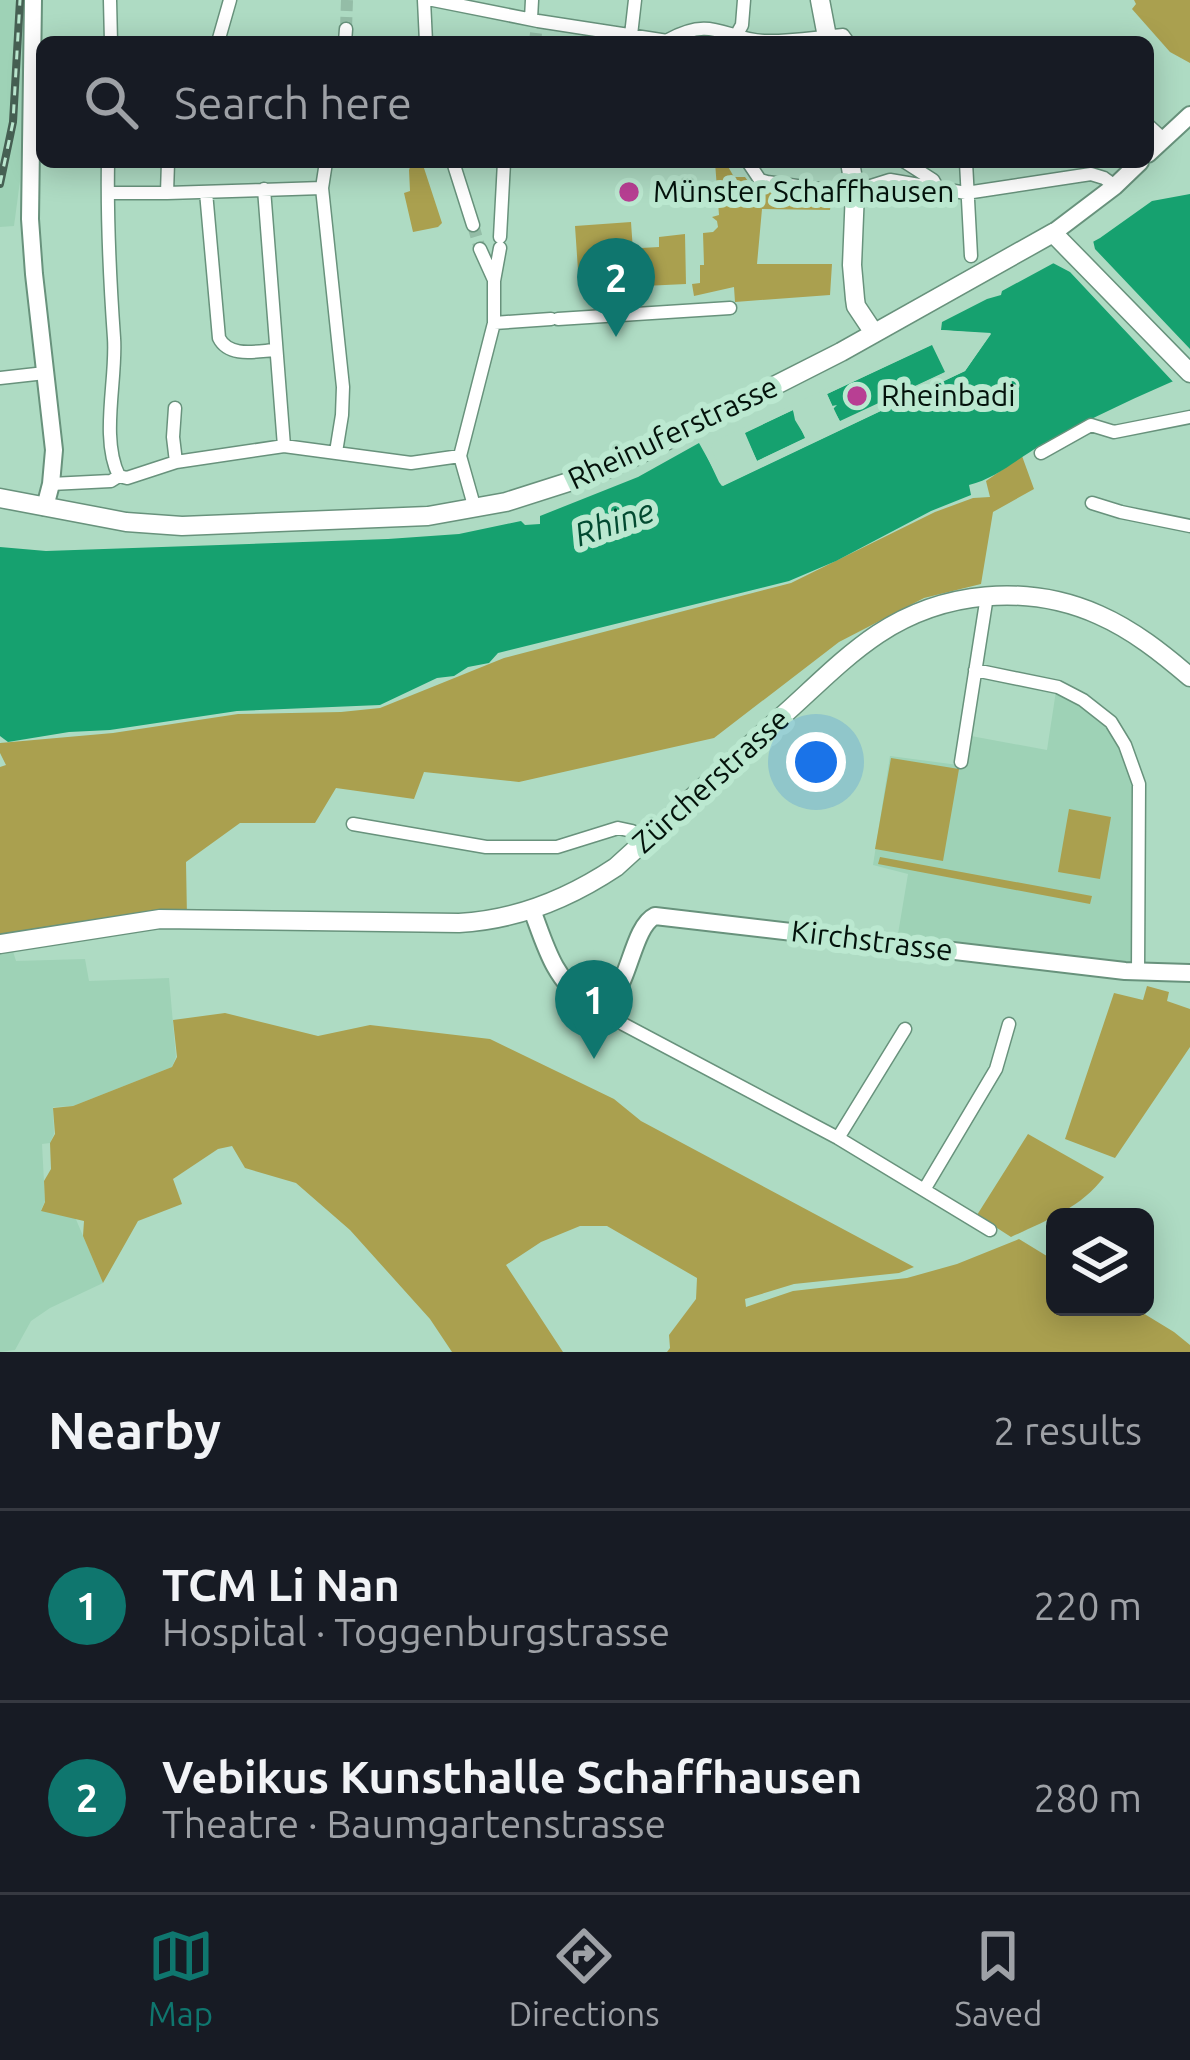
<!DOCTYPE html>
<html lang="en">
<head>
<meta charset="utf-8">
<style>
  :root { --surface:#171b24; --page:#20242c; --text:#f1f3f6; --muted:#9ea1a6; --line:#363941; --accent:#0f766e }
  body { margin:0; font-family:Ubuntu,sans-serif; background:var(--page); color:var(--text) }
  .controls { position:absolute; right:36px; bottom:36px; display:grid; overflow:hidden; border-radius:18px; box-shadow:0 6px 30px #0003 }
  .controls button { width:108px; height:108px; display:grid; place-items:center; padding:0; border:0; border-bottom:3px solid var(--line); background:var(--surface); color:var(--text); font:60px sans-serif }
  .you { position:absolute; left:816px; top:762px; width:42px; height:42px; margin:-30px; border:9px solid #fff; border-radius:50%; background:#1a73e8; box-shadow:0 0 0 18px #1a73e833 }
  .badge { display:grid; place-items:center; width:78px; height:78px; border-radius:50%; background:var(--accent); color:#fff; font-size:39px; font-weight:700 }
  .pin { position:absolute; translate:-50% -99px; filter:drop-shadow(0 3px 6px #0008) }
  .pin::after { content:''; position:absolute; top:63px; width:42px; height:36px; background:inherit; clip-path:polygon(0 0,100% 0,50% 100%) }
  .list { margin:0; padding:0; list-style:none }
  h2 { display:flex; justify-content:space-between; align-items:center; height:156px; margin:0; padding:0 48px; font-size:51px }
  h2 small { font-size:39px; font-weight:400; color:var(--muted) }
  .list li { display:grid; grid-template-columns:78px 1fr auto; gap:36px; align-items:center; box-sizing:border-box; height:192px; padding:0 48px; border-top:3px solid var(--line) }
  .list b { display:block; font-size:45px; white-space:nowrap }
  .list p { margin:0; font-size:39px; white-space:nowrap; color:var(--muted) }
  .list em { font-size:39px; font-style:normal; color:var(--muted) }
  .icon { flex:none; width:66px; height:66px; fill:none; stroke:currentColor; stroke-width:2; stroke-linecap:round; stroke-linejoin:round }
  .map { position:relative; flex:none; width:1190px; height:1352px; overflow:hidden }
  .search { position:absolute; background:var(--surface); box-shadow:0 6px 30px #0003; left:36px; right:36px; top:36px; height:132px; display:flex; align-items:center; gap:30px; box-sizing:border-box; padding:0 42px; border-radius:18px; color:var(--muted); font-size:45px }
  .sheet { height:540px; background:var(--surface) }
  nav { display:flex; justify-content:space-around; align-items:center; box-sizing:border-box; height:168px; border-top:3px solid var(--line); background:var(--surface); font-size:33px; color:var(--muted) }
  nav a { display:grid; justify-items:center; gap:6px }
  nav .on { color:var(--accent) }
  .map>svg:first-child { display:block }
  .built { fill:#9ed2b6 }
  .green { fill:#aaa04f }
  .water { fill:#16a16f }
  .pier { fill:#aedbc3; fill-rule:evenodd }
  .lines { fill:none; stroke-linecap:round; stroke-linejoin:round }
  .street-tunnel { stroke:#94bda7; stroke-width:12; stroke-dasharray:12 6; stroke-linecap:butt }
  .street-casing { stroke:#68927c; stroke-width:15 }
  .secondary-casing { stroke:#68927c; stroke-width:20 }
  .primary-casing { stroke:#68927c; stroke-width:21 }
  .street { stroke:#fff; stroke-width:12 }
  .secondary { stroke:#fff; stroke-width:16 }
  .primary { stroke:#fff; stroke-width:18 }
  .rail-casing { stroke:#466053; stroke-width:8 }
  .rail { stroke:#bbe8d0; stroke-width:3; stroke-dasharray:9; stroke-linecap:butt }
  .poi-dot { fill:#b83f93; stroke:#bbe8d0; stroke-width:4.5 }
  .labels { text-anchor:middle; stroke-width:12; stroke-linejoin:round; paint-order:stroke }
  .poi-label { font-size:30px; fill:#03120b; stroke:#bbe8d0; text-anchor:start }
  .street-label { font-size:30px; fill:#03120b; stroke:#bbe8d0 }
  .water-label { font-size:33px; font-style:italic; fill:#024a31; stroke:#bbe8d0 }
</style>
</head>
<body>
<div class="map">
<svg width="1190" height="1352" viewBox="0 0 1190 1352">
  <rect width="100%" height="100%" fill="#aedbc3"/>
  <!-- built -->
  <path class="built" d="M 0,0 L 24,0 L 26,11 L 20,181 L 14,226 L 0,227 Z
    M 1056,691 L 1083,706 L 1107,726 L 1123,751 L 1133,784 L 1133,966 L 897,940 L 908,874 L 873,865 L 890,756 L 966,766 L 971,736 L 1047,750 Z
    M 10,942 L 16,961 L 85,959 L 89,981 L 169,978 L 176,1057 L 172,1067 L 73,1106 L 53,1107 L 54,1134 L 50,1143 L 42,1144 L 45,1201 L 41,1210 L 59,1215 L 72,1210 L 103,1283 L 50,1308 L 31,1321 L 15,1350 L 0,1352 L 0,944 Z"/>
  <!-- green -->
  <path class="green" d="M 1134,0 L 1190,0 L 1190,63 L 1170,52 L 1132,9 L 1136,4 Z
    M 412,162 L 422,162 L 442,223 L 438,227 L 413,232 L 404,193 L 410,191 L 409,170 Z
    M 715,162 L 736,162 L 726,163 L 734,177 L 745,177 L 754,189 L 832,197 L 830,210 L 762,209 L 757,264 L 832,264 L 830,295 L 735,302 L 734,287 L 694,296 L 692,284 L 700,283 L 700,265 L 704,265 L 703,233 L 713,232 L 718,227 L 717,221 L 712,217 L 719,215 Z
    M 631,222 L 635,280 L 579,285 L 575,226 Z
    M 685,234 L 686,284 L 644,286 L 641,248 L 659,247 L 659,237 Z
    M 1022,456 L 1034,489 L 993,512 L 981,584 L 924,598 L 839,642 L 714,738 L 519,782 L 424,772 L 414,799 L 336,788 L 315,823 L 240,823 L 186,862 L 187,918 L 0,944 L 0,767 L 6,765 L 0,753 L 0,743 L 113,733 L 238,714 L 341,712 L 380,708 L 504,658 L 791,583 L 935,512 L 973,498 L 990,497 L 986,481 Z
    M 891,758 L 959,769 L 943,861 L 875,849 Z
    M 1069,809 L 1111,817 L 1100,879 L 1058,872 Z
    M 880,857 L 1092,896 L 1090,904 L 878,864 Z
    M 1147,986 L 1169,992 L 1167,1001 L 1190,1009 L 1190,1047 L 1115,1158 L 1065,1139 L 1114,993 L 1143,1000 Z
    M 225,1013 L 318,1036 L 370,1025 L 490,1039 L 614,1099 L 641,1121 L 914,1267 L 899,1273 L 794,1284 L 745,1299 L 746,1307 L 793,1291 L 907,1278 L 957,1264 L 1019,1239 L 1055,1261 L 1055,1307 L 1133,1307 L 1174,1332 L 1190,1345 L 1190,1352 L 667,1352 L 670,1348 L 669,1335 L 696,1299 L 697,1278 L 607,1226 L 580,1226 L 541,1242 L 506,1265 L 563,1352 L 452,1352 L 430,1319 L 350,1230 L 296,1183 L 245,1168 L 232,1146 L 218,1149 L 173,1179 L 182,1204 L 138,1221 L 103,1283 L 83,1236 L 84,1221 L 41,1211 L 45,1202 L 44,1181 L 51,1169 L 50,1143 L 55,1134 L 53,1108 L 73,1106 L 172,1067 L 177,1057 L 173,1020 Z
    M 1028,1134 L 1104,1177 C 1081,1208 1045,1221 1011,1237 L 977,1215 Z"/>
  <!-- water -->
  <path class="water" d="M 1190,194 L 1190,374 C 1140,395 1091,418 1043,444 C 1018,458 997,478 969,485 L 971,495 L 931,511 L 836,561 L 789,581 L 498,653 L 489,663 L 468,667 L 454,676 L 437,678 L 380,705 L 237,711 L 110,730 L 69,732 L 8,742 L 0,736 L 0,547 L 46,551 L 388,539 L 459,534 L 521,521 L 525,525 L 540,524 L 540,516 L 638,477 L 699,443 L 723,486 L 965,371 L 991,334 L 941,330 L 942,322 L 987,299 L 1001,295 L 1002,291 L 1100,238 L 1152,201 Z
    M 933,344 L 946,372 L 840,422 L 827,394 Z
    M 793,410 L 795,420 L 806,438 L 757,461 L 744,433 Z"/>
  <!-- pier -->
  <path class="pier" d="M 1092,236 L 1095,249 L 1190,349 L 1190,381 L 1177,386 L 1070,272 L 1051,262 L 1042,262 Z
    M 941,330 L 991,333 L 965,371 L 722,486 L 719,482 L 701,444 L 706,441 L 724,477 L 725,478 L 711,449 L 713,442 L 934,338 L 938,336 L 936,333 ZM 932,345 L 945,372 L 840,421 L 833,409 L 837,405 L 832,406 L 827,394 ZM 793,410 L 805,438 L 757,461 L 745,433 Z"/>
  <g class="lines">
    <!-- street-tunnel -->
    <path class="street-tunnel" d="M 346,29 L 347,0
      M 535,42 L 536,33
      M 473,225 L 480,249"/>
    <!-- street casing -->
    <g class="street-casing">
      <path id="street" d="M 110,0 L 111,42
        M 424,0 L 426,42
        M 433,0 L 538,21 L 674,42
        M 531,19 L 532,0
        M 737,34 L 742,25 L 744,0
        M 631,35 L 635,0
        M 668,40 C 713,15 724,39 764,41 C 790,42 817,37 843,35 L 848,42
        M 218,42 L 230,0
        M 345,42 L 346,29
        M 1148,125 L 1162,138
        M 108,162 C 107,218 110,282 114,338 C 117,379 100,438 119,476
        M 326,162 L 322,188 L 343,387 L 342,415 L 336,452
        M 453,162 L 473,225
        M 748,162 L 760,180 L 767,182 L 834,191 L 855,191 L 890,180 L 966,193 L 1091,174 L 1104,178 L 1115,186
        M 905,162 L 933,180 L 938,189
        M 966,162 L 971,256
        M 264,189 L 284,446
        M 206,192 L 219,338 C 229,358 257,351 276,350
        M 108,193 L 167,193 L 322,188
        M 167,193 L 168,162
        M 500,237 L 504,162
        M 480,249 L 494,280
        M 558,319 L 730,308
        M 494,323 L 551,319
        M 0,378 L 45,373
        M 175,408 L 173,437 L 176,462
        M 1041,453 L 1091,425 L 1114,432 L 1190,417
        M 51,484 L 111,481 L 119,476 L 127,478 L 176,462 L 284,446 L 411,463 L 460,456
        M 1092,503 L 1121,512 L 1190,526
        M 475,509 L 460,456 L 494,323 L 494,281 L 500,248
        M 975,670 L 1058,687 L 1083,700 L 1111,722 L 1125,745 L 1139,784 L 1138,972
        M 961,762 L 987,596
        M 353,824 L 486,847 L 557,847 L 618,828 L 632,831 L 644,841
        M 607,1001 L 613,1015 L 623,1024 L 838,1138 L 990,1230
        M 838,1138 L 905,1029
        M 924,1190 L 996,1069 L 1009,1024"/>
    </g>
    <!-- secondary casing -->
    <g class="secondary-casing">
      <path id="secondary" d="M 33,0 L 30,219 L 34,274 L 54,450 L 51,484 L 45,507
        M 1148,154 L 1190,115
        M 1053,233 L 1115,186 L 1140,162
        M 532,910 C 544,941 554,981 585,999 C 629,1024 626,930 655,916 L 1125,971 L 1190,973"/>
    </g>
    <!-- primary casing -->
    <g class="primary-casing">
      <path id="primary" d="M 820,0 L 828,42
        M 850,162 L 855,191 L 852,265 L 855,299 L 856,306 L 874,333
        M 0,498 L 126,522 L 182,526 L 428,516 L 506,502 L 600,472 L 636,456 L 841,352 L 1053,233 L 1190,373
        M 0,944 L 160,919 L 459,923 C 516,920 568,899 616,867 C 671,817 725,768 780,718 C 812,690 842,658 878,634 C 943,591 1027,583 1099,615 C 1133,630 1162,653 1190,677"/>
    </g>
    <!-- street -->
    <use href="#street" class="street"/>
    <!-- secondary -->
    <use href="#secondary" class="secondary"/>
    <!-- primary -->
    <use href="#primary" class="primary"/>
    <!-- rail casing -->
    <g class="rail-casing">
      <path id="rail" d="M 0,184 L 13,122 L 20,0"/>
    </g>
    <!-- rail -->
    <use href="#rail" class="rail"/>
  </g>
  <!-- markers -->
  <g class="poi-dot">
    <circle cx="629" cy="192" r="12"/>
    <circle cx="857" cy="396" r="12"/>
  </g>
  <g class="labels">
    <!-- poi labels -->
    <g class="poi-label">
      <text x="653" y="202">Münster Schaffhausen</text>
      <text x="881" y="406">Rheinbadi</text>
    </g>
    <!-- street labels -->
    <g class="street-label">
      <text transform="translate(673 433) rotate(-25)" y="10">Rheinuferstrasse</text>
      <text transform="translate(711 781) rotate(-42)" y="10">Zürcherstrasse</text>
      <text transform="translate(872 941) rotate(7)" y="10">Kirchstrasse</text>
    </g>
    <!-- water labels -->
    <g class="water-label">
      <text transform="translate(614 522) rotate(-19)" y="12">Rhine</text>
    </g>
  </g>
</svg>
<div class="controls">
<button><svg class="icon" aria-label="layers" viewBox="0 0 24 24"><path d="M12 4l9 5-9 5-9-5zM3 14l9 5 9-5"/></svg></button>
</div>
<div class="you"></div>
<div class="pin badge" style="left:594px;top:1059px">1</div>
<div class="pin badge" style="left:616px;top:337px">2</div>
<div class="search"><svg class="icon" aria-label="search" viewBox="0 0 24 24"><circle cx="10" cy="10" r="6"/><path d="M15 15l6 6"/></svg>Search here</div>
</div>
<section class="sheet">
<h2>Nearby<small>2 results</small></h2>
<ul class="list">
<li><span class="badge">1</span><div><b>TCM Li Nan</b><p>Hospital · Toggenburgstrasse</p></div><em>220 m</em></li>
<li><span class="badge">2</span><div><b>Vebikus Kunsthalle Schaffhausen</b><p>Theatre · Baumgartenstrasse</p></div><em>280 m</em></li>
</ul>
</section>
<nav>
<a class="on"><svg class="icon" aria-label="map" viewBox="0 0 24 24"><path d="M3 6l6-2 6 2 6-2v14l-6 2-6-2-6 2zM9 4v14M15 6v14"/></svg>Map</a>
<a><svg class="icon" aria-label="directions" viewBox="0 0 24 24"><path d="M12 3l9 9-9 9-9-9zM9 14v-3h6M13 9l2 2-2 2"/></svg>Directions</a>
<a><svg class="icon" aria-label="saved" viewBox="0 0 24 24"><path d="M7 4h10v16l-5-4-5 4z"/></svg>Saved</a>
</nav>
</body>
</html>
